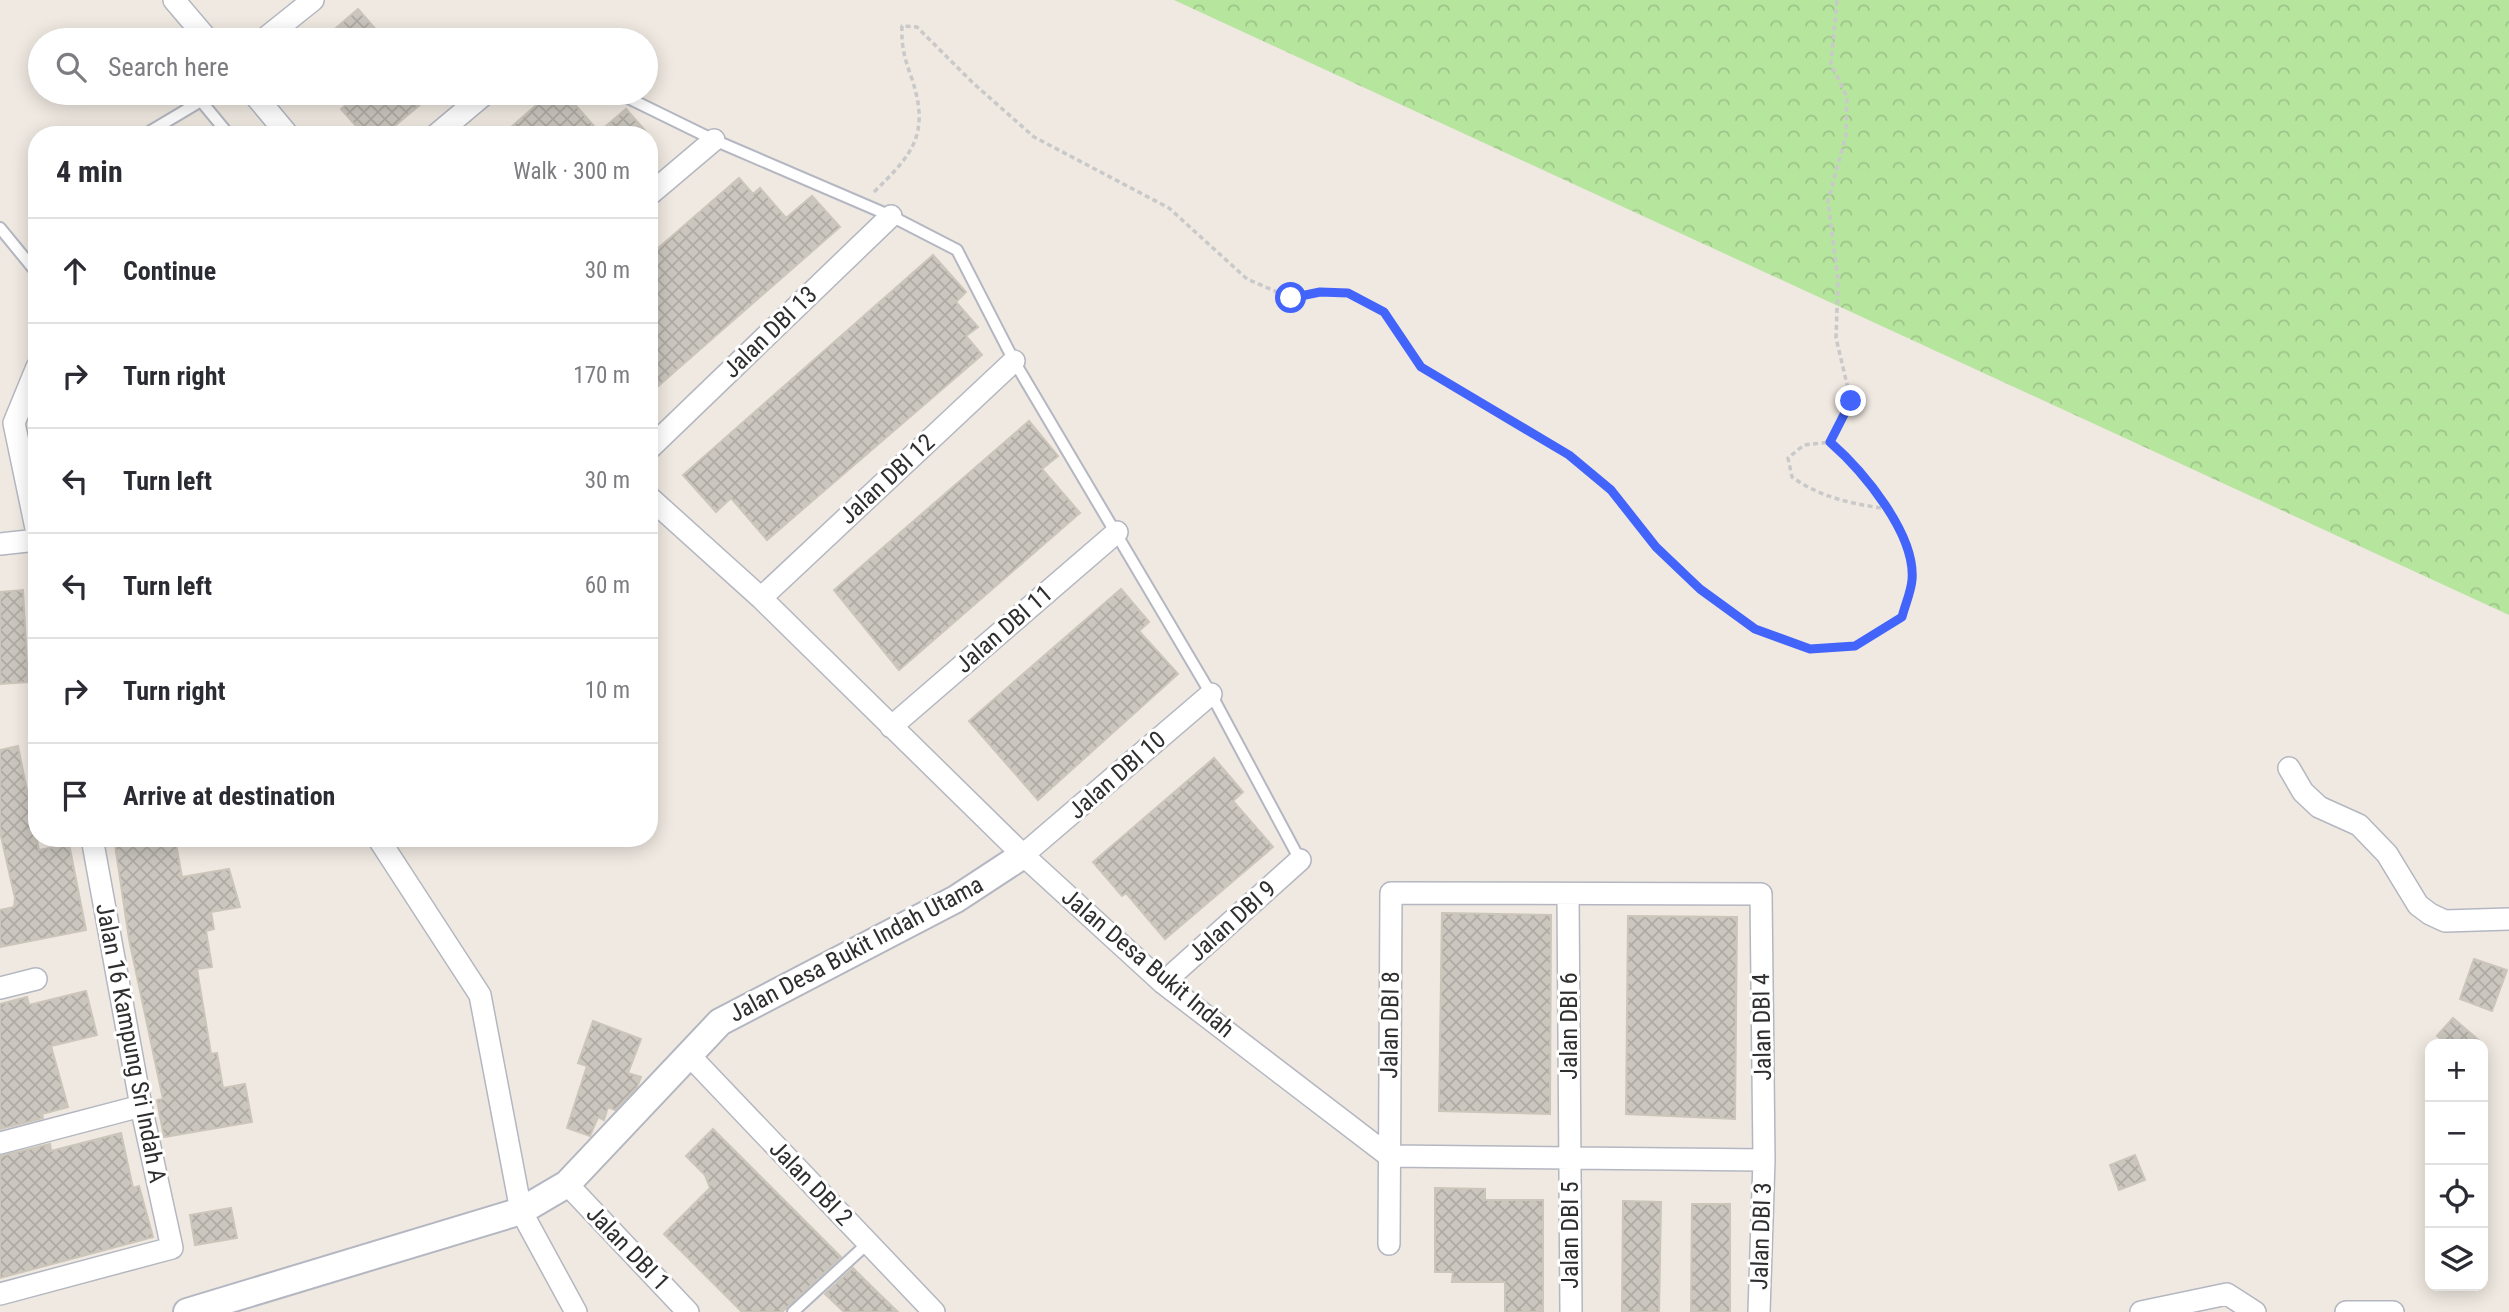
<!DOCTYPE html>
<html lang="en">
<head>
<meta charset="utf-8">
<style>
  :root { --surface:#fff; --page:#f7f7f7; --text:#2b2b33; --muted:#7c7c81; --line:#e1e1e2 }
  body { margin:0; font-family:"Roboto Condensed",sans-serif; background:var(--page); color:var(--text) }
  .controls { position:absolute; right:21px; bottom:21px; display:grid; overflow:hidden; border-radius:14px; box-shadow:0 4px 18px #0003 }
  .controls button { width:63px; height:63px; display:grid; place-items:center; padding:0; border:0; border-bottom:2px solid var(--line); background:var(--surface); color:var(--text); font:35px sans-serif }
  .stop { position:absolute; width:21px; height:21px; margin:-16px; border:5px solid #4264fb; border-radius:50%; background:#fff }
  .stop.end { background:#4264fb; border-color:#fff; box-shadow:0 2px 7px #0008 }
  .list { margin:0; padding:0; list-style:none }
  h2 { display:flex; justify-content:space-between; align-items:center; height:91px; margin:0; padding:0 28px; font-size:30px }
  h2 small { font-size:23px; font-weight:400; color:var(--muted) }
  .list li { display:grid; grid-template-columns:46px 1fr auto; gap:21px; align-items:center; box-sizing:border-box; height:105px; padding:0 28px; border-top:2px solid var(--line) }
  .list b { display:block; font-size:26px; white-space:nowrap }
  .list em { font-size:23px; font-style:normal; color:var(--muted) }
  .icon { flex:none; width:38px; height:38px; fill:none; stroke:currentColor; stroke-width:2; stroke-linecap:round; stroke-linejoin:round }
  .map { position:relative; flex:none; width:2509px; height:1312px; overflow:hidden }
  .search { position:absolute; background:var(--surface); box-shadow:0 4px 18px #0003; left:28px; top:28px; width:630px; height:77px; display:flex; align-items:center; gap:18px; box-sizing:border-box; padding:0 24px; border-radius:38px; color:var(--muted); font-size:26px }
  .panel { position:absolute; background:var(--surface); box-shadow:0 4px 18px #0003; left:28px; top:126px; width:630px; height:721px; border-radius:28px }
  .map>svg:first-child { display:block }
  .forest { fill:url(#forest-crowns) }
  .building { fill:url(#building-cross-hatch); stroke:#cbc5ba; stroke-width:2 }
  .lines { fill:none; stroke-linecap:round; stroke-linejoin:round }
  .service-casing { stroke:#b4b7c1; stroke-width:14 }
  .minor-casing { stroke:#b4b7c1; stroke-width:24 }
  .tertiary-casing { stroke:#b4b7c1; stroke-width:30 }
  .path { stroke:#c9c9c9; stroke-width:3.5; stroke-dasharray:5 3.5; stroke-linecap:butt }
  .service { stroke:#fff; stroke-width:10 }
  .minor { stroke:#fff; stroke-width:21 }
  .tertiary { stroke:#fff; stroke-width:26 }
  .route { stroke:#4264fb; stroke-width:9 }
  .labels { text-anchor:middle; stroke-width:6; stroke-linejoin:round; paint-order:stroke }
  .street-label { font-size:24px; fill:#2e2e2e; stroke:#fff }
</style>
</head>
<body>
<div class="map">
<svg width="2509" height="1312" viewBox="0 0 2509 1312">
  <defs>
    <pattern id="forest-crowns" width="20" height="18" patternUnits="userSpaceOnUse" patternTransform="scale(1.75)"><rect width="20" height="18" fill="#b6e59e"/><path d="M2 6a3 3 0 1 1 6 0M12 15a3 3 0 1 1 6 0" fill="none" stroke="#9dc588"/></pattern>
    <pattern id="building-cross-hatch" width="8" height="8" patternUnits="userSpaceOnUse" patternTransform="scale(1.75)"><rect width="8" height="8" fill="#cbc7bf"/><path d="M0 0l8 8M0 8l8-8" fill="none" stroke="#afaba4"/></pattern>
  </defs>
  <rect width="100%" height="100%" fill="#efe9e1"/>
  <!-- forest -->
  <path class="forest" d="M 1174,0 L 2509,0 L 2509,615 Z"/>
  <!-- building -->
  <path class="building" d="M 358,9 L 385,40 L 322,40 L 343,22 Z
    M 359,93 L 434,93 L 384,135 L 364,135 L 341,109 Z
    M 550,93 L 565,93 L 599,132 L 626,109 L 649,135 L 502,135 Z
    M 739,178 L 753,194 L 760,188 L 786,218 L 812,196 L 840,227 L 649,394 L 649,256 Z
    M 933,255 L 966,292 L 956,302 L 978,327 L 966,336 L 982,355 L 767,540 L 731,498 L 716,512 L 683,475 Z
    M 1029,421 L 1058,456 L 1042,469 L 1080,513 L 899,670 L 834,590 Z
    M 1121,589 L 1149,622 L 1139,631 L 1178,674 L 1038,800 L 969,721 Z
    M 23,590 L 28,682 L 0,684 L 0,592 Z
    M 18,746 L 39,850 L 69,844 L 86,930 L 0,947 L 0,910 L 14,907 L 15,898 L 0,832 L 0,750 Z
    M 1214,758 L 1243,792 L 1233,801 L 1273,847 L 1165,939 L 1126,893 L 1122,896 L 1093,862 Z
    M 114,838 L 175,838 L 182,877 L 229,869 L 240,907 L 211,912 L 214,929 L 206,931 L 212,967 L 197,969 L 211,1054 L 217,1053 L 223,1088 L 245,1084 L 252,1122 L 164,1137 L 157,1100 L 163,1099 L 129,939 Z
    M 1442,913 L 1551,915 L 1550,1114 L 1439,1111 Z
    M 1628,916 L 1737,917 L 1735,1119 L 1626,1114 Z
    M 2474,959 L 2507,970 L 2492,1011 L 2460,999 Z
    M 86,991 L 97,1035 L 51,1046 L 68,1107 L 42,1114 L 43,1118 L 0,1129 L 0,1004 L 27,997 L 29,1005 Z
    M 2453,1018 L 2483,1044 L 2447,1044 L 2437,1036 Z
    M 593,1021 L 641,1039 L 628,1073 L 641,1077 L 637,1087 L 615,1110 L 608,1107 L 604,1120 L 598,1117 L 590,1136 L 567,1128 L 587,1066 L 578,1063 Z
    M 713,1129 L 841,1257 L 782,1312 L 742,1312 L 664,1234 L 710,1188 L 705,1175 L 686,1156 Z
    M 121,1133 L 133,1188 L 139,1186 L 153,1237 L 0,1278 L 0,1156 L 50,1144 L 51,1151 Z
    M 2135,1155 L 2145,1180 L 2119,1190 L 2110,1165 Z
    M 1435,1188 L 1485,1189 L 1485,1200 L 1543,1200 L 1543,1312 L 1505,1312 L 1505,1282 L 1452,1282 L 1453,1272 L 1435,1272 Z
    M 1623,1201 L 1661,1202 L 1659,1312 L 1622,1312 Z
    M 1692,1204 L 1730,1204 L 1730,1312 L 1691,1312 Z
    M 231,1208 L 237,1238 L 195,1245 L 190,1215 Z
    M 853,1268 L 867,1282 L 898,1312 L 844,1312 L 825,1294 Z"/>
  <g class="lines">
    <!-- service casing -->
    <g class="service-casing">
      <path id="service" d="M 618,93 L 714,140 L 891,216 L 957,250 L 1014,361 L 1211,694 L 1300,860
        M 144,135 L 201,101 L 229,135
        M 0,228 L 37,273
        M 31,266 L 37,251
        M 793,1312 L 868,1243"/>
    </g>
    <!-- minor casing -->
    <g class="minor-casing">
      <path id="minor" d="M 174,0 L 208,40
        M 263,40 L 313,0
        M 253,93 L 288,135
        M 436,135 L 486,93
        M 649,195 L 714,140
        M 14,423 L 37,533
        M 14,423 L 37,367
        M 649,449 L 891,216
        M 649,497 L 761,598 L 1023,855 L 1163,983 L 1389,1156 L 1764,1160
        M 0,544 L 37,540
        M 761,598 L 1014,361
        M 891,727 L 1117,532
        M 2289,768 L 2303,792 L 2319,807 L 2359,825 L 2387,854 L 2418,905 L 2430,914 L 2445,921 L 2509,919
        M 378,838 L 480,995 L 521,1211 L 576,1312
        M 1023,855 L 1211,694
        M 1568,894 L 1571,1312
        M 1163,983 L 1300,860
        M 0,988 L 36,979
        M 689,1055 L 934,1312
        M 0,1143 L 141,1106
        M 567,1184 L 688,1312
        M 1389,1244 L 1391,893 L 1761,894 L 1764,1160 L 1759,1312
        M 0,1294 L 172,1248 L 141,1106 L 92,838
        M 2141,1312 L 2227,1294 L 2255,1312
        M 2346,1312 L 2393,1312"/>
    </g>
    <!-- tertiary casing -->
    <g class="tertiary-casing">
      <path id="tertiary" d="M 187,1312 L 521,1211 L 567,1184 L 720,1022 L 956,899 L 1023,855"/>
    </g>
    <!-- path -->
    <path class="path" d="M 874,192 C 913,154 930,134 912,79 C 905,60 901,46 902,26 L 917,27 L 973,83 L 1034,137 L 1169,208 L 1247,279 L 1291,298 L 1320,292 L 1348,293 L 1384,312 L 1421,367 L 1569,455 L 1611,490 L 1656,547 L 1700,588 L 1755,629 L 1810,649 L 1855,646 L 1902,617 C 1905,605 1911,592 1912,580 C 1916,534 1863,471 1830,442 L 1804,445 L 1788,458 L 1792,477 C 1821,498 1853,504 1888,509
      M 1830,442 L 1851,401 L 1836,338 L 1838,280 L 1828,201 L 1846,135 L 1847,97 L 1831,64 L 1837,0"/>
    <!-- service -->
    <use href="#service" class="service"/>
    <!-- minor -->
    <use href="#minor" class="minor"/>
    <!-- tertiary -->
    <use href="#tertiary" class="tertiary"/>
  </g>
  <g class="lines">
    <!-- route -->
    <path class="route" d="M 1291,298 L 1320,292 L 1348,293 L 1384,312 L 1421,367 L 1569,455 L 1611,490 L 1656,547 L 1700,589 L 1755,629 L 1810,649 L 1855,646 L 1902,617 C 1905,605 1911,592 1912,580 C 1916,534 1863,471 1830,442 L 1851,401"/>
  </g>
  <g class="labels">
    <!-- street labels -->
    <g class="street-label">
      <text transform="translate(770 332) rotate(-44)" y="8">Jalan DBI 13</text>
      <text transform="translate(887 479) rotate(-43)" y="8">Jalan DBI 12</text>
      <text transform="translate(1004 629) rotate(-41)" y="8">Jalan DBI 11</text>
      <text transform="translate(1117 775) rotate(-41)" y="8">Jalan DBI 10</text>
      <text transform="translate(1232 921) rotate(-42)" y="8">Jalan DBI 9</text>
      <text transform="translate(856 949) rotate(-28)" y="8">Jalan Desa Bukit Indah Utama</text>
      <text transform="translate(1148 963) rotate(40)" y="8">Jalan Desa Bukit Indah</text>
      <text transform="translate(1390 1025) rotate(-89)" y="8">Jalan DBI 8</text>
      <text transform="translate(1569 1026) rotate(-90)" y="8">Jalan DBI 6</text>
      <text transform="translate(1762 1027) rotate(-91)" y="8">Jalan DBI 4</text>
      <text transform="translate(131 1043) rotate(79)" y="8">Jalan 16 Kampung Sri Indah A</text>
      <text transform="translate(811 1183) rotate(46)" y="8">Jalan DBI 2</text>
      <text transform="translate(1570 1235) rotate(-90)" y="8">Jalan DBI 5</text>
      <text transform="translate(1761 1236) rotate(-88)" y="8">Jalan DBI 3</text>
      <text transform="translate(628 1248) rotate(46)" y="8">Jalan DBI 1</text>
    </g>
  </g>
</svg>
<div class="controls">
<button>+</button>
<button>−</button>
<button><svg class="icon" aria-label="locate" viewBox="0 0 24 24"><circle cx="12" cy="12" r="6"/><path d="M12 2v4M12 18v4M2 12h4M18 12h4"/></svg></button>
<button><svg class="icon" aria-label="layers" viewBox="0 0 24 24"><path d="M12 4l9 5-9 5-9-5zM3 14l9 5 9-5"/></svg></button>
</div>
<div class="stop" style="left:1291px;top:298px"></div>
<div class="stop end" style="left:1851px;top:401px"></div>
<div class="search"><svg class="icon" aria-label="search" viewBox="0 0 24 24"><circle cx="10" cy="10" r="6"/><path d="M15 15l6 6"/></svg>Search here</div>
<section class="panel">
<h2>4 min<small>Walk · 300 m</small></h2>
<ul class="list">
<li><svg class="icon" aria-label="ahead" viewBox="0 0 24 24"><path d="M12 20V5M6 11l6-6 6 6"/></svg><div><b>Continue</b></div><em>30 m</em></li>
<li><svg class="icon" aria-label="right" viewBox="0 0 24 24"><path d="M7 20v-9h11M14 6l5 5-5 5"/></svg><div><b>Turn right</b></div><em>170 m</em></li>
<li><svg class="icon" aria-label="left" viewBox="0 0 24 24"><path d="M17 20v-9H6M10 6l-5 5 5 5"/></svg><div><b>Turn left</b></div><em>30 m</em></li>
<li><svg class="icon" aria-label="left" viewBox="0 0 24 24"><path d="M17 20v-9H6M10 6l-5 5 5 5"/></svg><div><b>Turn left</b></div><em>60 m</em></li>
<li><svg class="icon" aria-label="right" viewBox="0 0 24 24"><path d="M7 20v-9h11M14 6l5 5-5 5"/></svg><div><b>Turn right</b></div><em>10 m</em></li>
<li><svg class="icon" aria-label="arrive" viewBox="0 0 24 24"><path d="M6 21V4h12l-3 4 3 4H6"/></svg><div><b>Arrive at destination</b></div></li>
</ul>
</section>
</div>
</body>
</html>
